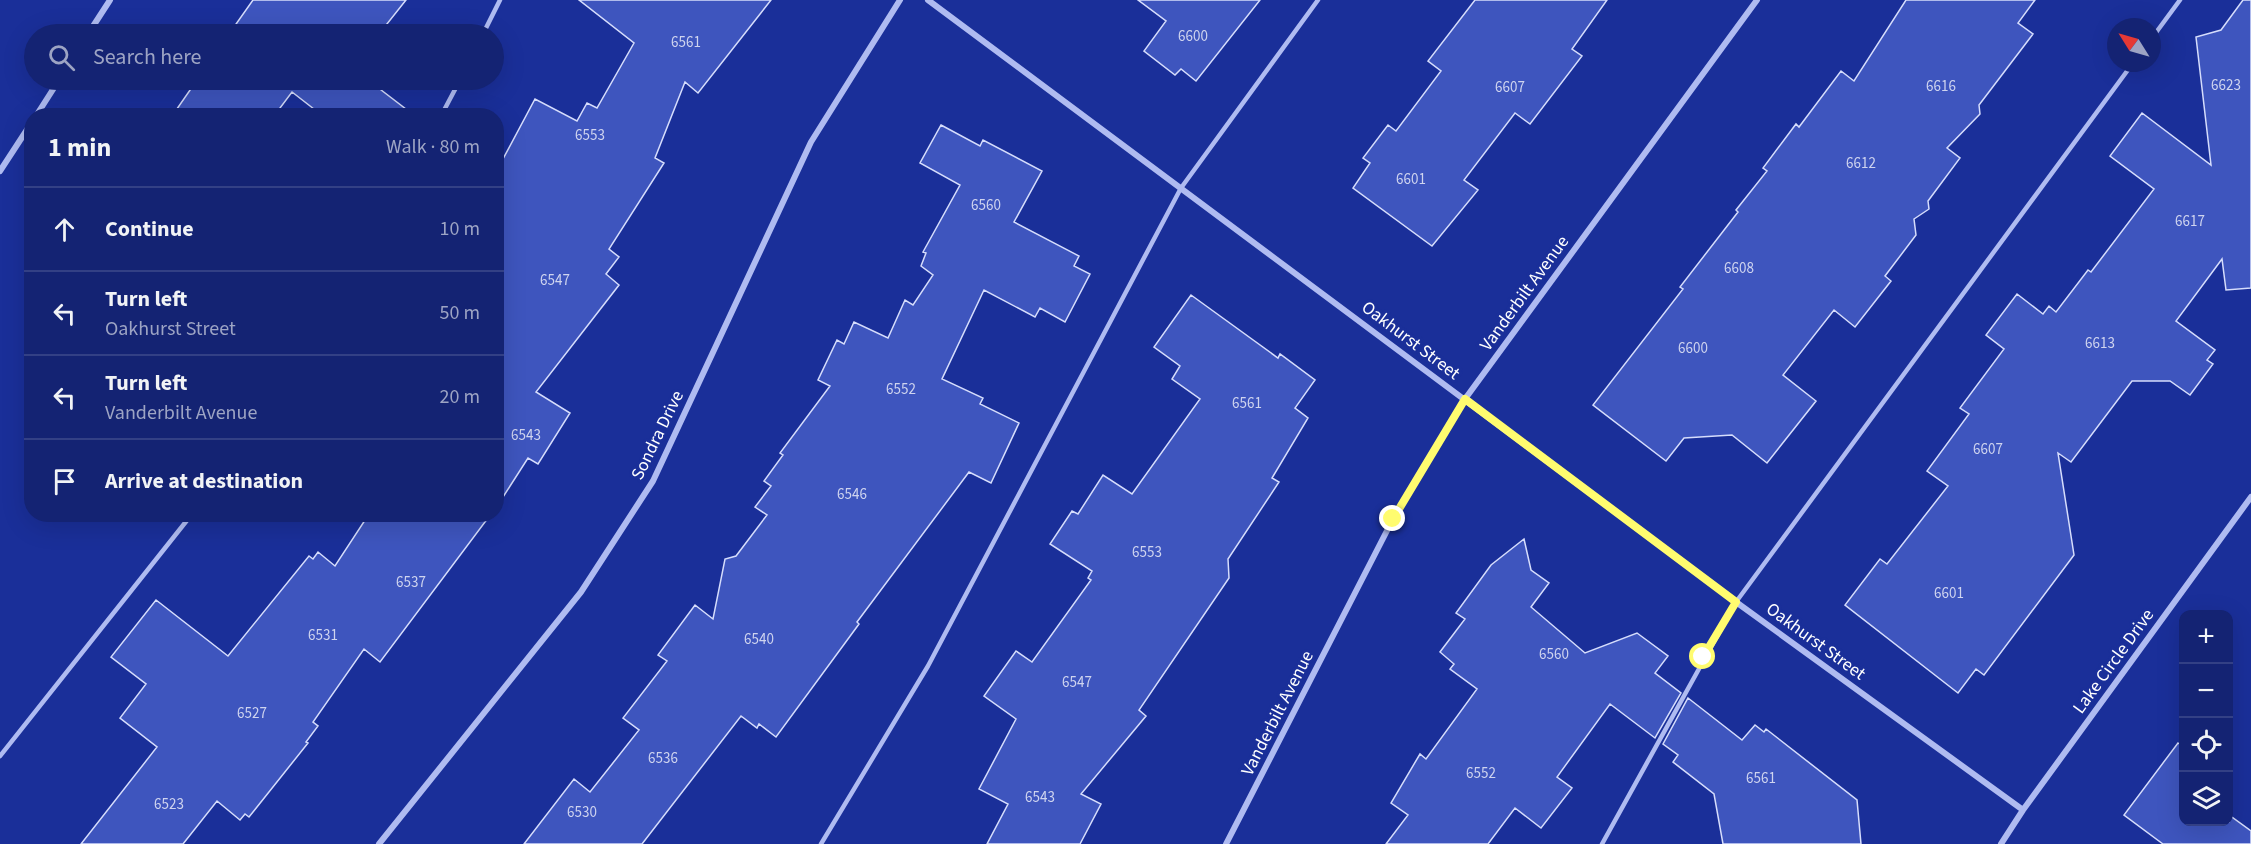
<!DOCTYPE html>
<html lang="en">
<head>
<meta charset="utf-8">
<style>
  :root { --surface:#142373; --page:#1d2b78; --text:#f1f3f6; --muted:#9da4c4; --line:#334085 }
  body { margin:0; font-family:"Source Sans 3",sans-serif; background:var(--page); color:var(--text) }
  .controls { position:absolute; right:18px; bottom:18px; display:grid; overflow:hidden; border-radius:12px; box-shadow:0 6px 24px #0002 }
  .controls button { width:54px; height:54px; display:grid; place-items:center; padding:0; border:0; border-bottom:2px solid var(--line); background:var(--surface); color:var(--text); font:30px sans-serif }
  .compass { position:absolute; left:2107px; top:18px; width:54px; height:54px; border-radius:50%; background:var(--surface); box-shadow:0 6px 24px #0002; rotate:307deg }
  .stop { position:absolute; width:18px; height:18px; margin:-14px; border:4px solid #fffc6f; border-radius:50%; background:#fff }
  .stop.end { background:#fffc6f; border-color:#fff; box-shadow:0 2px 6px #0008 }
  .list { margin:0; padding:0; list-style:none }
  h2 { display:flex; justify-content:space-between; align-items:center; height:78px; margin:0; padding:0 24px; font-size:26px }
  h2 small { font-size:20px; font-weight:400; color:var(--muted) }
  .list li { display:grid; grid-template-columns:39px 1fr auto; gap:18px; align-items:center; box-sizing:border-box; height:84px; padding:0 24px; border-top:2px solid var(--line) }
  .list b { display:block; font-size:22px; white-space:nowrap }
  .list p { margin:0; font-size:20px; white-space:nowrap; color:var(--muted) }
  .list em { font-size:20px; font-style:normal; color:var(--muted) }
  .icon { flex:none; width:33px; height:33px; fill:none; stroke:currentColor; stroke-width:2; stroke-linecap:round; stroke-linejoin:round }
  .map { position:relative; flex:none; width:2251px; height:844px; overflow:hidden }
  .search { position:absolute; background:var(--surface); box-shadow:0 6px 24px #0002; left:24px; top:24px; width:480px; height:66px; display:flex; align-items:center; gap:15px; box-sizing:border-box; padding:0 21px; border-radius:33px; color:var(--muted); font-size:22px }
  .panel { position:absolute; background:var(--surface); box-shadow:0 6px 24px #0002; left:24px; top:108px; width:480px; height:414px; border-radius:24px }
  .map>svg:first-child { display:block }
  .building { fill:#3e55be; stroke:#d6ddfc; stroke-width:1.5 }
  .lines { fill:none; stroke-linecap:round; stroke-linejoin:round }
  .lane { stroke:#afbbf1; stroke-width:4.5 }
  .street { stroke:#afbbf1; stroke-width:6 }
  .route { stroke:#fffc6f; stroke-width:8 }
  .labels { text-anchor:middle; stroke-width:6; stroke-linejoin:round; paint-order:stroke }
  .number-label { font-size:15px; fill:#cfd4ef }
  .street-label { font-size:18px; fill:#fff; stroke:#1a2f99 }
</style>
</head>
<body>
<div class="map">
<svg width="2251" height="844" viewBox="0 0 2251 844">
  <rect width="100%" height="100%" fill="#1a2f99"/>
  <!-- building -->
  <path class="building" d="M 253,0 L 406,0 L 379,34 L 229,34 Z
    M 579,0 L 771,0 L 698,93 L 685,82 L 655,158 L 664,163 L 609,249 L 619,257 L 606,274 L 619,285 L 536,392 L 570,413 L 538,464 L 528,458 L 496,508 L 496,172 L 535,99 L 577,121 L 587,103 L 597,108 L 634,43 Z
    M 1138,0 L 1260,0 L 1196,81 L 1181,69 L 1175,75 L 1144,51 L 1166,21 Z
    M 1475,0 L 1607,0 L 1572,49 L 1582,56 L 1530,124 L 1515,113 L 1464,180 L 1478,190 L 1432,246 L 1353,188 L 1370,163 L 1363,158 L 1388,125 L 1396,131 L 1441,71 L 1428,61 Z
    M 1906,0 L 2035,0 L 2018,23 L 2033,34 L 1979,105 L 1980,114 L 1947,148 L 1960,158 L 1928,201 L 1929,209 L 1914,219 L 1916,235 L 1885,276 L 1891,281 L 1855,327 L 1834,310 L 1783,375 L 1816,401 L 1767,463 L 1732,435 L 1684,438 L 1666,461 L 1593,405 L 1683,289 L 1680,287 L 1738,212 L 1736,210 L 1767,171 L 1763,168 L 1796,124 L 1799,127 L 1841,71 L 1854,81 Z
    M 2243,0 L 2251,0 L 2251,288 L 2226,290 L 2222,259 L 2176,321 L 2215,350 L 2207,360 L 2213,364 L 2190,395 L 2170,381 L 2132,381 L 2071,462 L 2058,453 L 2074,555 L 1984,675 L 1976,669 L 1958,693 L 1845,605 L 1880,559 L 1887,564 L 1948,486 L 1927,471 L 1969,414 L 1960,408 L 2004,349 L 1986,335 L 2017,294 L 2043,314 L 2049,306 L 2056,312 L 2088,270 L 2091,272 L 2154,189 L 2110,156 L 2142,113 L 2211,165 L 2196,37 L 2221,30 Z
    M 197,80 L 368,80 L 415,116 L 323,116 L 292,92 L 274,116 L 172,116 Z
    M 941,125 L 980,146 L 983,140 L 1042,171 L 1014,222 L 1079,256 L 1074,266 L 1090,274 L 1065,322 L 1040,308 L 1035,317 L 984,290 L 942,379 L 983,398 L 980,404 L 1019,423 L 991,483 L 969,472 L 857,622 L 859,624 L 776,737 L 759,724 L 757,728 L 741,716 L 642,844 L 524,844 L 574,779 L 590,792 L 639,730 L 623,718 L 667,661 L 658,655 L 695,605 L 713,619 L 725,559 L 736,556 L 767,515 L 755,507 L 771,486 L 764,481 L 783,455 L 780,453 L 830,386 L 818,380 L 837,340 L 844,344 L 854,322 L 888,338 L 905,300 L 913,305 L 933,275 L 921,266 L 926,253 L 923,252 L 960,185 L 920,163 Z
    M 1191,295 L 1278,358 L 1280,354 L 1315,380 L 1295,408 L 1308,418 L 1272,478 L 1279,482 L 1228,559 L 1229,578 L 1139,710 L 1146,716 L 1081,794 L 1101,804 L 1080,844 L 987,844 L 1008,804 L 979,789 L 1016,719 L 984,696 L 1016,651 L 1032,662 L 1091,580 L 1088,578 L 1092,571 L 1050,544 L 1072,511 L 1078,514 L 1103,475 L 1132,494 L 1200,399 L 1172,379 L 1180,366 L 1154,347 Z
    M 369,514 L 491,514 L 380,662 L 364,649 L 313,722 L 318,726 L 306,742 L 308,743 L 249,817 L 245,814 L 240,820 L 217,801 L 183,844 L 81,844 L 157,747 L 120,718 L 146,684 L 111,657 L 156,600 L 228,656 L 309,556 L 313,559 L 318,552 L 335,566 Z
    M 1524,539 L 1531,570 L 1549,583 L 1531,607 L 1585,653 L 1637,633 L 1668,656 L 1655,673 L 1681,693 L 1655,738 L 1610,704 L 1557,777 L 1572,788 L 1541,828 L 1515,808 L 1488,844 L 1386,844 L 1408,815 L 1391,803 L 1420,754 L 1426,759 L 1477,689 L 1450,669 L 1454,664 L 1440,652 L 1465,619 L 1456,613 L 1491,565 Z
    M 1688,698 L 1742,740 L 1755,725 L 1764,732 L 1766,729 L 1857,800 L 1861,844 L 1723,844 L 1714,794 L 1673,762 L 1678,755 L 1663,744 Z
    M 2178,743 L 2184,747 L 2184,822 L 2229,822 L 2229,815 L 2251,831 L 2251,844 L 2163,844 L 2124,815 Z"/>
  <g class="lines">
    <!-- lane -->
    <path class="lane" d="M 483,34 L 500,0
      M 2152,38 L 2180,0
      M 441,116 L 460,80
      M 0,756 L 192,514
      M 821,844 L 928,666 L 1181,188 L 1318,0
      M 1602,844 L 1736,602 L 2133,63"/>
    <!-- street -->
    <path class="street" d="M 928,0 L 1736,602 L 2023,810
      M 88,34 L 110,0
      M 36,116 L 59,80
      M 0,171 L 32,122
      M 379,844 L 581,592 L 653,481 L 811,142 L 900,0
      M 1226,844 L 1393,519 L 1465,399 L 1757,0
      M 2001,844 L 2023,810 L 2251,497"/>
  </g>
  <g class="lines">
    <!-- route -->
    <path class="route" d="M 1393,519 L 1465,399 L 1736,602 L 1703,657"/>
  </g>
  <g class="labels">
    <!-- number labels -->
    <g class="number-label">
      <text x="1193" y="41">6600</text>
      <text x="686" y="47">6561</text>
      <text x="2226" y="90">6623</text>
      <text x="1941" y="91">6616</text>
      <text x="1510" y="92">6607</text>
      <text x="590" y="140">6553</text>
      <text x="1861" y="168">6612</text>
      <text x="1411" y="184">6601</text>
      <text x="986" y="210">6560</text>
      <text x="2190" y="226">6617</text>
      <text x="1739" y="273">6608</text>
      <text x="555" y="285">6547</text>
      <text x="2100" y="348">6613</text>
      <text x="1693" y="353">6600</text>
      <text x="901" y="394">6552</text>
      <text x="1247" y="408">6561</text>
      <text x="526" y="440">6543</text>
      <text x="1988" y="454">6607</text>
      <text x="852" y="499">6546</text>
      <text x="1147" y="557">6553</text>
      <text x="411" y="587">6537</text>
      <text x="1949" y="598">6601</text>
      <text x="323" y="640">6531</text>
      <text x="759" y="644">6540</text>
      <text x="1554" y="659">6560</text>
      <text x="1077" y="687">6547</text>
      <text x="252" y="718">6527</text>
      <text x="663" y="763">6536</text>
      <text x="1481" y="778">6552</text>
      <text x="1761" y="783">6561</text>
      <text x="1040" y="802">6543</text>
      <text x="169" y="809">6523</text>
      <text x="582" y="817">6530</text>
    </g>
    <!-- street labels -->
    <g class="street-label">
      <text transform="translate(1524 293) rotate(-54)" y="6">Vanderbilt Avenue</text>
      <text transform="translate(1411 340) rotate(37)" y="6">Oakhurst Street</text>
      <text transform="translate(657 435) rotate(-64)" y="6">Sondra Drive</text>
      <text transform="translate(1816 641) rotate(36)" y="6">Oakhurst Street</text>
      <text transform="translate(2113 661) rotate(-54)" y="6">Lake Circle Drive</text>
      <text transform="translate(1277 713) rotate(-63)" y="6">Vanderbilt Avenue</text>
    </g>
  </g>
</svg>
<div class="controls">
<button>+</button>
<button>−</button>
<button><svg class="icon" aria-label="locate" viewBox="0 0 24 24"><circle cx="12" cy="12" r="6"/><path d="M12 2v4M12 18v4M2 12h4M18 12h4"/></svg></button>
<button><svg class="icon" aria-label="layers" viewBox="0 0 24 24"><path d="M12 4l9 5-9 5-9-5zM3 14l9 5 9-5"/></svg></button>
</div>
<svg class="compass" viewBox="-18 -18 36 36"><path d="M0-13l5 13h-10z" fill="#e53935"/><path d="M0 13l5-13h-10z" fill="#9da4c4"/></svg>
<div class="stop" style="left:1703px;top:657px"></div>
<div class="stop end" style="left:1393px;top:519px"></div>
<div class="search"><svg class="icon" aria-label="search" viewBox="0 0 24 24"><circle cx="10" cy="10" r="6"/><path d="M15 15l6 6"/></svg>Search here</div>
<section class="panel">
<h2>1 min<small>Walk · 80 m</small></h2>
<ul class="list">
<li><svg class="icon" aria-label="ahead" viewBox="0 0 24 24"><path d="M12 20V5M6 11l6-6 6 6"/></svg><div><b>Continue</b></div><em>10 m</em></li>
<li><svg class="icon" aria-label="left" viewBox="0 0 24 24"><path d="M17 20v-9H6M10 6l-5 5 5 5"/></svg><div><b>Turn left</b><p>Oakhurst Street</p></div><em>50 m</em></li>
<li><svg class="icon" aria-label="left" viewBox="0 0 24 24"><path d="M17 20v-9H6M10 6l-5 5 5 5"/></svg><div><b>Turn left</b><p>Vanderbilt Avenue</p></div><em>20 m</em></li>
<li><svg class="icon" aria-label="arrive" viewBox="0 0 24 24"><path d="M6 21V4h12l-3 4 3 4H6"/></svg><div><b>Arrive at destination</b></div></li>
</ul>
</section>
</div>
</body>
</html>
